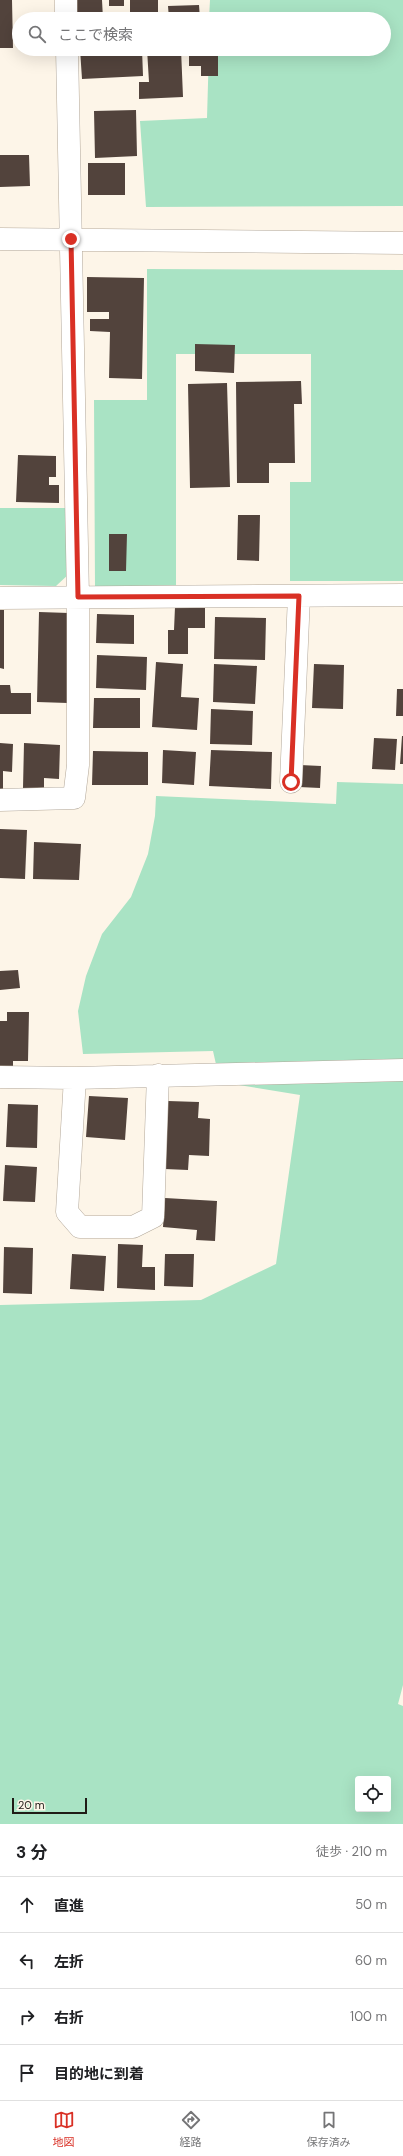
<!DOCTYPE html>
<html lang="ja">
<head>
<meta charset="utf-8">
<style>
  :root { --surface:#fff; --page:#f2f2f2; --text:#202124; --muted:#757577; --line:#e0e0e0; --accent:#d93025 }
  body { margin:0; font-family:"DM Sans","Noto Sans JP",sans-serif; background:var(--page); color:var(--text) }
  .controls { position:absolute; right:12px; bottom:12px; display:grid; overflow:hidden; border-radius:4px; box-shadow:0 4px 16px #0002 }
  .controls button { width:36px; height:36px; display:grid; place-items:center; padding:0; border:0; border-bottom:1px solid var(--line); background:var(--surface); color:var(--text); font:20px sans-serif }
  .scale { position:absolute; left:12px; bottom:10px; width:75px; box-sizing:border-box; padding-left:4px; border:2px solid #201c17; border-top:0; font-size:11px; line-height:14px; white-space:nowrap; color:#201c17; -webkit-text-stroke:3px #fdf5e8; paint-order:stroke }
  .stop { position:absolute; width:12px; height:12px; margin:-9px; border:3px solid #d93025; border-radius:50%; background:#fff }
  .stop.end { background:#d93025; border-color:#fff; box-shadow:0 1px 4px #0008 }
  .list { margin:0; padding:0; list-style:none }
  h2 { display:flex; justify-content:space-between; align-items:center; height:52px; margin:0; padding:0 16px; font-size:17px }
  h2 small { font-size:13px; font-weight:400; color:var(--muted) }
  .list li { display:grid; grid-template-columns:26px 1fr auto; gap:12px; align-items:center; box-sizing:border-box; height:56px; padding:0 16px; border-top:1px solid var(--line) }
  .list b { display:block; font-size:15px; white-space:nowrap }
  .list em { font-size:13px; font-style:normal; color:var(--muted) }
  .icon { flex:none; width:22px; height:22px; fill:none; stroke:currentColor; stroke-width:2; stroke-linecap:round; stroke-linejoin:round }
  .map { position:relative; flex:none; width:403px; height:1824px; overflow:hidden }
  .search { position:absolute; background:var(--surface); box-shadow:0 4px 16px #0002; left:12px; right:12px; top:12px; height:44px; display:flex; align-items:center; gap:10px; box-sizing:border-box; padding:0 14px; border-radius:22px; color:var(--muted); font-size:15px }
  .sheet { height:276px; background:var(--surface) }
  nav { display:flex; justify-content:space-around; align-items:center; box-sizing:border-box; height:56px; border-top:1px solid var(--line); background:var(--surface); font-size:11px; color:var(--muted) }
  nav a { display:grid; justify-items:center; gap:2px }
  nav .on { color:var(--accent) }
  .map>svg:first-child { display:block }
  .green { fill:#a9e3c4; fill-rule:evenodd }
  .building { fill:#52433c }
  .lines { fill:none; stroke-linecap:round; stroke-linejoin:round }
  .minor-casing { stroke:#b3a89a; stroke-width:23 }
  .minor { stroke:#fff; stroke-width:22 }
  .route { stroke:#d93025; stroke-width:5 }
</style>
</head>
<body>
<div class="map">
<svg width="403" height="1824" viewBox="0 0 403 1824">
  <rect width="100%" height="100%" fill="#fdf5e8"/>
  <!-- green -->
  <path class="green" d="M 210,0 L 403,0 L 403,206 L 146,207 L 140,121 L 207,118 L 209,49 L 384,49 L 384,19 L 209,19 Z
    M 147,269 L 403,270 L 403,581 L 290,581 L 290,482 L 311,482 L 311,354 L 176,354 L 176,586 L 95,587 L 94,400 L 147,400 Z
    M 0,508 L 69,508 L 70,573 L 56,586 L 0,585 Z
    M 337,782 L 403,784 L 403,1685 L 398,1704 L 403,1706 L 403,1824 L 0,1824 L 0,1305 L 201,1300 L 276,1264 L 300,1095 L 220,1082 L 213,1051 L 83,1054 L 78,1011 L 86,976 L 102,934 L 131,897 L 148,854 L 155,816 L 156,796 L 336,804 ZM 358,1779 L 388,1779 L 388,1809 L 358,1809 Z"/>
  <!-- building -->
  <path class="building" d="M 0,0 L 12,0 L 13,48 L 0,48 Z
    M 74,0 L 102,0 L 103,19 L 74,19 Z
    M 109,0 L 124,0 L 124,6 L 109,6 Z
    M 130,0 L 158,0 L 158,19 L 130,19 Z
    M 199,5 L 200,19 L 169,19 L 168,6 Z
    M 80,49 L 142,49 L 143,76 L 82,79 Z
    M 147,49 L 181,49 L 183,97 L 139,99 L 139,82 L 149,82 Z
    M 189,49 L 218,49 L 218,76 L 201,76 L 201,66 L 189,66 Z
    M 136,110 L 137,156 L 95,158 L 94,111 Z
    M 0,155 L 29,155 L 30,186 L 0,187 Z
    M 88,163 L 125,163 L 125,195 L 88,195 Z
    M 87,277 L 144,278 L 142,379 L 109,378 L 110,332 L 90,331 L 90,319 L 109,319 L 109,312 L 87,312 Z
    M 195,344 L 235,345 L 234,373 L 195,371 Z
    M 301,381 L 302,404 L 294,404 L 295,463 L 269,463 L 269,483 L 237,483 L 236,382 Z
    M 227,383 L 230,487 L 190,488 L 188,384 Z
    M 18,455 L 56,456 L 56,477 L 49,477 L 49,485 L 59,485 L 59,503 L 16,502 Z
    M 238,515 L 260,515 L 259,561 L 237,560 Z
    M 109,534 L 127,534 L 126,571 L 109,571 Z
    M 175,607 L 205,608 L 205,628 L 188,628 L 188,654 L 168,654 L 168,630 L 174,630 Z
    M 0,610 L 4,610 L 4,669 L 0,668 Z
    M 39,612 L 69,613 L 68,703 L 37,702 Z
    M 97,614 L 134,615 L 134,644 L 96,643 Z
    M 215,617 L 266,618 L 265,660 L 214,659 Z
    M 97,655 L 147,657 L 146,690 L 96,688 Z
    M 156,662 L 183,664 L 181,697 L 199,698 L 197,730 L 152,727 Z
    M 214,664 L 257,666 L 255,704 L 213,702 Z
    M 314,664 L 344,665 L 343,709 L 312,708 Z
    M 0,685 L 10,685 L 11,693 L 31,693 L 31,714 L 0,714 Z
    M 397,689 L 403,689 L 403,716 L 396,716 Z
    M 94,698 L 140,698 L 140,728 L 93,728 Z
    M 211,709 L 253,711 L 252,745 L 210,744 Z
    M 402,736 L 403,736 L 403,764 L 400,764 Z
    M 374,738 L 397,739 L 395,770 L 372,769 Z
    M 0,743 L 13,744 L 12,772 L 3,771 L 3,790 L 0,790 Z
    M 24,743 L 60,745 L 59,779 L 44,778 L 44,789 L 23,788 Z
    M 163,750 L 196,752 L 194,785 L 162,783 Z
    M 211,750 L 272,752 L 271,789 L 209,786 Z
    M 93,751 L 148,752 L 148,785 L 92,785 Z
    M 300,765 L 321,766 L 320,788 L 299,787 Z
    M 0,829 L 27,830 L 25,879 L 0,878 Z
    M 34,842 L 81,844 L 79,880 L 33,879 Z
    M 18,970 L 20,988 L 0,990 L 0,971 Z
    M 7,1012 L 29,1012 L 28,1061 L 13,1061 L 13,1069 L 0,1069 L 0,1021 L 7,1021 Z
    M 89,1096 L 128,1098 L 125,1140 L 86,1137 Z
    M 168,1101 L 199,1102 L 198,1118 L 210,1119 L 209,1156 L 189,1155 L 188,1170 L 165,1169 Z
    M 8,1104 L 38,1105 L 37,1148 L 6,1147 Z
    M 5,1165 L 37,1167 L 35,1202 L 3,1201 Z
    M 165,1198 L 217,1201 L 215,1241 L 196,1240 L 197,1230 L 163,1227 Z
    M 118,1244 L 143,1245 L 142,1267 L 155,1267 L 155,1290 L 117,1288 Z
    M 4,1247 L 33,1248 L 32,1294 L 3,1293 Z
    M 72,1254 L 106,1256 L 104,1291 L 70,1289 Z
    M 165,1254 L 194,1254 L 193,1287 L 164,1286 Z"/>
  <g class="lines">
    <!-- minor casing -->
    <g class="minor-casing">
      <path id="minor" d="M 66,0 L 66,19
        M 0,239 L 403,243
        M 0,598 L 403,595
        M 291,782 L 299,596
        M 0,800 L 74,798 L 78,765 L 78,597 L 67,49
        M 0,1077 L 75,1078 L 403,1070
        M 75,1078 L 67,1212 L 80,1227 L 133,1227 L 153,1217 L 158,1075"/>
    </g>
    <!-- minor -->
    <use href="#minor" class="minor"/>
  </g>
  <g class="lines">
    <!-- route -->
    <path class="route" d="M 71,239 L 78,597 L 299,596 L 291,782"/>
  </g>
</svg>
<div class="controls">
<button><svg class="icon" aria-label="locate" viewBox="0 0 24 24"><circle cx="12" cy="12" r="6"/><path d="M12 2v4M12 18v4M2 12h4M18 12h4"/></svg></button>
</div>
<div class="scale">20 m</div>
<div class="stop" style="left:291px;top:782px"></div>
<div class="stop end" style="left:71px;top:239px"></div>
<div class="search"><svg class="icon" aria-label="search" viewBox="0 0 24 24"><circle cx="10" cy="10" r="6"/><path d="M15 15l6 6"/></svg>ここで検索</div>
</div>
<section class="sheet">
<h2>3 分<small>徒歩 · 210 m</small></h2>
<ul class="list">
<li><svg class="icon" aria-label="ahead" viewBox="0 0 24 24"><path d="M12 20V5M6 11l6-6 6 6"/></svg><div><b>直進</b></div><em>50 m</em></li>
<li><svg class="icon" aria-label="left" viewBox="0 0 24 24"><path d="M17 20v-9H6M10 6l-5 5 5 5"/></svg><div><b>左折</b></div><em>60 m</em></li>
<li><svg class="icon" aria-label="right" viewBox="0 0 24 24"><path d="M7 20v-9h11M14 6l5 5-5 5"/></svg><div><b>右折</b></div><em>100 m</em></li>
<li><svg class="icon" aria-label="arrive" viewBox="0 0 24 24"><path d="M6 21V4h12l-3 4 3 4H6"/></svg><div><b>目的地に到着</b></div></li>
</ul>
</section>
<nav>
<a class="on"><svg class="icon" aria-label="map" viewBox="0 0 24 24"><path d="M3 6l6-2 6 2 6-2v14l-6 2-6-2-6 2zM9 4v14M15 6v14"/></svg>地図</a>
<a><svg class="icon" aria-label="directions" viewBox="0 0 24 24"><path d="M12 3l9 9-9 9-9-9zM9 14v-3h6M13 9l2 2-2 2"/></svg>経路</a>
<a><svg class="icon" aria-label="saved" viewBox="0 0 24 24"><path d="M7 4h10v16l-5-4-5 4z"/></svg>保存済み</a>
</nav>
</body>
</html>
